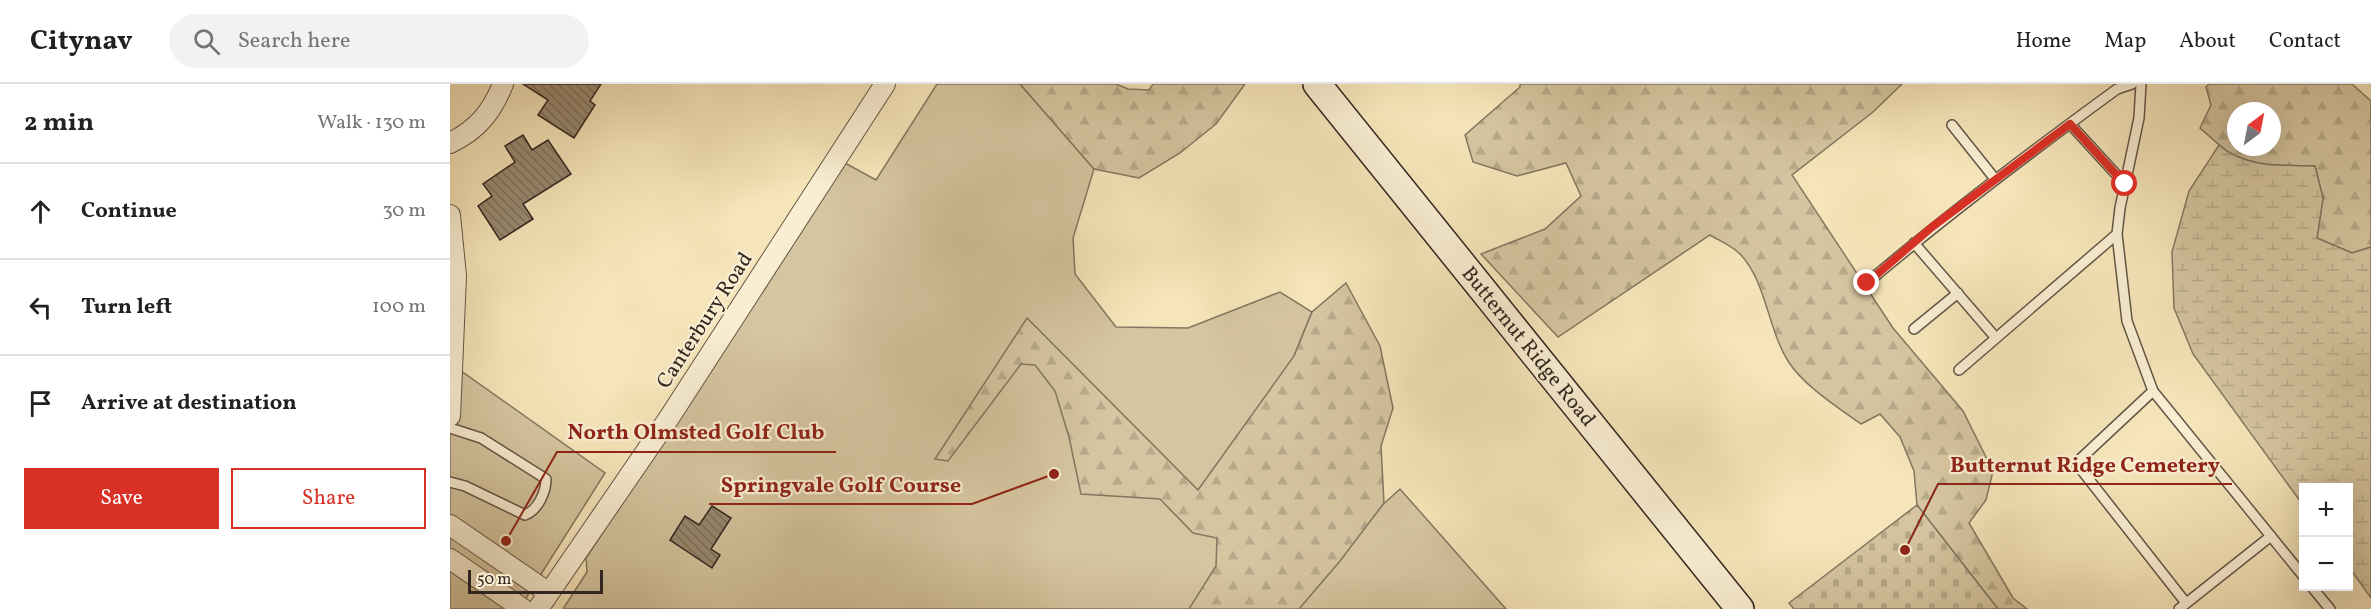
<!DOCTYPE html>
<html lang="en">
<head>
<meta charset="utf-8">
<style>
  :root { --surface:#fff; --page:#f2f2f2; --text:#202124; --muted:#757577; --line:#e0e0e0; --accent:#d93025 }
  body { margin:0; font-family:Vollkorn,serif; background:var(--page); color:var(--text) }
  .controls { position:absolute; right:18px; bottom:18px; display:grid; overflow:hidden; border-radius:0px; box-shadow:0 6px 24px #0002 }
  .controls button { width:54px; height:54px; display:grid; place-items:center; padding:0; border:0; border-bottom:2px solid var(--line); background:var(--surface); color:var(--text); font:30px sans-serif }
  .compass { position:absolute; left:1777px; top:18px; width:54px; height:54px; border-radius:50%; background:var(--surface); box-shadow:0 6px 24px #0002; rotate:32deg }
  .scale { position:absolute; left:18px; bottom:15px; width:135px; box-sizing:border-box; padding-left:6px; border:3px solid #322620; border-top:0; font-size:16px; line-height:21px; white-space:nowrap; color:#322620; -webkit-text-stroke:4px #f9eed2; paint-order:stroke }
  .stop { position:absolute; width:18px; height:18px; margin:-14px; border:4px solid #d93025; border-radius:50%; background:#fff }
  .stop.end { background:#d93025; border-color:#fff; box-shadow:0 2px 6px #0008 }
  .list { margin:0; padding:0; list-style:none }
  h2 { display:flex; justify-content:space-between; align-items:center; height:78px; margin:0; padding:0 24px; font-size:26px }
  h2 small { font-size:20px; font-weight:400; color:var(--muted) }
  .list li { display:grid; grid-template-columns:39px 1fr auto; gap:18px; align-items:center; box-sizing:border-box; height:96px; padding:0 24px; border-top:2px solid var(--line) }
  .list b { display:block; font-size:22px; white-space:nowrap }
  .list em { font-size:20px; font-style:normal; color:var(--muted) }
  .actions { display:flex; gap:12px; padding:18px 24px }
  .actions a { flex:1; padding:14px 0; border:2px solid var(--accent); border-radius:0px; text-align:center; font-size:21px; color:var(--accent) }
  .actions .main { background:var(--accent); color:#fff }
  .icon { flex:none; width:33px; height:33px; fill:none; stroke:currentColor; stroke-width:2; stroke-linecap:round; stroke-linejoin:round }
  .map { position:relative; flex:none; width:1921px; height:525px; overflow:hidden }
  header { display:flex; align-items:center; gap:36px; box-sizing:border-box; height:84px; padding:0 30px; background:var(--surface); border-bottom:2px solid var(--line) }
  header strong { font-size:28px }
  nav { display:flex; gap:33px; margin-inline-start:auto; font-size:21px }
  .search { width:420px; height:54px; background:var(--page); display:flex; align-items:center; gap:15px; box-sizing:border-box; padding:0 21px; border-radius:33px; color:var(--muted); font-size:22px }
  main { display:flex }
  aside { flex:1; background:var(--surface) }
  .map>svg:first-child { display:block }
  .green { fill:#d5c5a0; stroke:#847660; stroke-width:1.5 }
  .forest { fill:url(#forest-firs); stroke:#847660; stroke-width:1.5; fill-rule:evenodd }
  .wetland { fill:url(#wetland-marsh); stroke:#847660; stroke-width:1.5 }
  .cemetery { fill:url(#cemetery-stones); stroke:#847660; stroke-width:1.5 }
  .building { fill:url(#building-back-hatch); stroke:#322620; stroke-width:1.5 }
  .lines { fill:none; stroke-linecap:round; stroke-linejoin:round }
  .lane-casing { stroke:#635646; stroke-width:12 }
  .street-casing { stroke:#635646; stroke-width:22 }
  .secondary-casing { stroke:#322620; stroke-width:30 }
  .lane { stroke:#f9eed2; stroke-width:9 }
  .street { stroke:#f9eed2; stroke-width:20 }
  .secondary { stroke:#f9eed2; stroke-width:27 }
  .route { stroke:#d93025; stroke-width:8 }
  .labels { text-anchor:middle; stroke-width:4.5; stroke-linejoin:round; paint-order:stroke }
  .street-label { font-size:21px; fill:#322620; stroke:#f9eed2 }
  .leader { fill:none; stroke:#8f2418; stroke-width:2 }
  .callout-dot { fill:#8f2418; stroke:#f9eed2; stroke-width:2 }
  .callout-label { font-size:22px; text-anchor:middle; font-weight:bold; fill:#8f2418; stroke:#f9eed2; stroke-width:4.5; stroke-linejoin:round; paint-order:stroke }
</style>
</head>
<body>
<header>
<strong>Citynav</strong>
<div class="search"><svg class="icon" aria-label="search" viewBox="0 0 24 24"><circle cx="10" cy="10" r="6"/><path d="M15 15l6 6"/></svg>Search here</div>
<nav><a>Home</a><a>Map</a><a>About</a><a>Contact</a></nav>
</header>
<main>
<aside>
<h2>2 min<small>Walk · 130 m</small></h2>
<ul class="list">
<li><svg class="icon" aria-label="ahead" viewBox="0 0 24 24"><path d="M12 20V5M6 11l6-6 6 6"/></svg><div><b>Continue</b></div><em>30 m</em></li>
<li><svg class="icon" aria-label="left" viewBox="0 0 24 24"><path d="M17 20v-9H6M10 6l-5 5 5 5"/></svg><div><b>Turn left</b></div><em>100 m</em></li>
<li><svg class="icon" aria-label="arrive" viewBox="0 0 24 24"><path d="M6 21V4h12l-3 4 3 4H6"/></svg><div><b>Arrive at destination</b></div></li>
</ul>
<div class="actions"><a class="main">Save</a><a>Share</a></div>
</aside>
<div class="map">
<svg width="1921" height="525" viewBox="0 0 1921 525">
  <defs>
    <pattern id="forest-firs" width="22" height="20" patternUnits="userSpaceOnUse" patternTransform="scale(1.5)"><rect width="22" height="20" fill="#d5c5a0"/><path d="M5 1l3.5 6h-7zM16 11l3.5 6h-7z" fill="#b7a98a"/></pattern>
    <pattern id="wetland-marsh" width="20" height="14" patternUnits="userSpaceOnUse" patternTransform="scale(1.5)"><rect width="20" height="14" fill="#d5c5a0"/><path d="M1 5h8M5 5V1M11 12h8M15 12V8" fill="none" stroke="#b7a98a"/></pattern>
    <pattern id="cemetery-stones" width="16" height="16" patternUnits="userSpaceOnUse" patternTransform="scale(1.5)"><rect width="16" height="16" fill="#d5c5a0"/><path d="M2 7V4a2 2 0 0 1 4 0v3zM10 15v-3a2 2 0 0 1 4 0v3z" fill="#b7a98a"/></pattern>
    <pattern id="building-back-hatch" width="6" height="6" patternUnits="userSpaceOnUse" patternTransform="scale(1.5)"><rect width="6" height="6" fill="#988970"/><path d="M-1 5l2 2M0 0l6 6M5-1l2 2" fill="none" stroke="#7d705c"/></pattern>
  </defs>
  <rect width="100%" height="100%" fill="#f6e5ba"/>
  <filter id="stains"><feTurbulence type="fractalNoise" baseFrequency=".00333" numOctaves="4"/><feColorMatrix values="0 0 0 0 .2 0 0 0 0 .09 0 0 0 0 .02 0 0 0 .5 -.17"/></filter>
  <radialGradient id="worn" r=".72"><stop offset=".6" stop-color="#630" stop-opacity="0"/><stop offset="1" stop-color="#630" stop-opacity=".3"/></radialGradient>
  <!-- green -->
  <path class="green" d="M 487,0 L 570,0 L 644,85 L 623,154 L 625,190 L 666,243 L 738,244 L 830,208 L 862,228 L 844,272 L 843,502 L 950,405 L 1056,525 L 113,525 L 137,488 L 136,474 L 395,79 L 426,96 Z
    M 0,279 L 155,389 L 69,525 L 0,525 Z"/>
  <!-- forest -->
  <path class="forest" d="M 570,0 L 666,0 L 678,5 L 699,6 L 703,0 L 795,0 L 766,40 L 730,69 L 689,94 L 644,85 Z
    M 1070,0 L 1452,0 L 1423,28 L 1342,91 L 1443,244 L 1513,327 L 1543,387 L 1536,416 L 1519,439 L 1563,514 L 1577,525 L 1548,525 L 1467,421 L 1464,387 L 1450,353 L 1430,330 L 1411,340 C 1387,323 1353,301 1338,277 C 1318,245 1316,198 1291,171 C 1284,163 1270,157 1260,151 L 1108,253 L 1031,170 L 1095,145 L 1131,112 L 1116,79 L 1067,92 L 1023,78 L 1015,51 L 1070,3 Z
    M 1759,0 L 1902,0 L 1921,17 L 1921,163 L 1902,169 L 1867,154 L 1873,114 L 1865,82 L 1812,81 L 1782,72 L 1750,44 L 1761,21 L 1756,3 ZM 1786,27 L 1822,27 L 1822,63 L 1786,63 Z
    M 896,199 L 930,262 L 943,324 L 931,362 L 934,419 L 890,477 L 849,525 L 739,525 L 766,482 L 767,454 L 743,449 L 710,415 L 631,410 L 619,353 L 605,307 L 585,281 L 571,280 L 498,377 L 485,375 L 577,234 L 748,406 L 844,272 L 862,228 Z"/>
  <!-- wetland -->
  <path class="wetland" d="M 1769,61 C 1796,84 1831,81 1865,82 L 1873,114 L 1867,154 L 1902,169 L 1921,163 L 1921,514 L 1899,483 L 1898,404 L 1854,404 L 1853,421 L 1743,270 L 1724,224 L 1722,168 L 1739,107 Z"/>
  <!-- cemetery -->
  <path class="cemetery" d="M 1467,421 L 1548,525 L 1344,525 L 1339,519 Z"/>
  <!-- building -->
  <path class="building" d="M 73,0 L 151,0 L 140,17 L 145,21 L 124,54 L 88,31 L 98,16 Z
    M 73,51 L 82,66 L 98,56 L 121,90 L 73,120 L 83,135 L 50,156 L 28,122 L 42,112 L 33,100 L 65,78 L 55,62 Z
    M 262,422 L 281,434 L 261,465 L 270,471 L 262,484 L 220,456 L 235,432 L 249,441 Z"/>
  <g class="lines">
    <!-- lane casing -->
    <g class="lane-casing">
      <path id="lane" d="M 1691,0 L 1689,34 L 1670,124 L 1667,150 L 1677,237 L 1703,307 L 1854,493
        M 1620,40 L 1675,100
        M 1502,41 L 1545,95
        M 1464,159 L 1546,254
        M 1417,199 C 1498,130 1582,67 1667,5 L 1682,0
        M 1464,245 L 1508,209
        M 1509,286 L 1667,150
        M 1703,307 L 1626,379 L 1736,519
        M 0,344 L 31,354 L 96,395 C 96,408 88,426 75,431 L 15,402 L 0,398
        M 1861,502 L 1880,525
        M 1729,525 L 1821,452"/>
    </g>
    <!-- street casing -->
    <g class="street-casing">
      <path id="street" d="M 0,59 C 27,46 42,28 53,0
        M 0,131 L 6,192 L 0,332
        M 0,441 L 99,509
        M 0,475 L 73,525
        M 88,525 L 219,334 L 435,0"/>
    </g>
    <!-- secondary casing -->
    <g class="secondary-casing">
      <path id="secondary" d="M 867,0 L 1290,525"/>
    </g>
    <!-- lane -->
    <use href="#lane" class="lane"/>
    <!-- street -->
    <use href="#street" class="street"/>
    <!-- secondary -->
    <use href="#secondary" class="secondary"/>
  </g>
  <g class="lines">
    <!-- route -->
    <path class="route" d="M 1417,199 L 1482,143 L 1620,40 L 1675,100"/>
  </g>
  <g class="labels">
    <!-- street labels -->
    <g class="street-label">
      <text transform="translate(254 236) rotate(-57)" y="7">Canterbury Road</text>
      <text transform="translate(1079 262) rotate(51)" y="7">Butternut Ridge Road</text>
    </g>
  </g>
  <!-- callouts -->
  <path class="leader" d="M56 457L107 368H386M1455 466L1488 400H1782M604 390L522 420H259"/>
  <g class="callout-dot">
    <circle cx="56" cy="457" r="6"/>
    <circle cx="1455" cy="466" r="6"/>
    <circle cx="604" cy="390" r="6"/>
  </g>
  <g class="callout-label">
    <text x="246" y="355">North Olmsted Golf Club</text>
    <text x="1635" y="388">Butternut Ridge Cemetery</text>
    <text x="391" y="408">Springvale Golf Course</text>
  </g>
  <rect width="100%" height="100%" filter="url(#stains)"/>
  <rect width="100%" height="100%" fill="url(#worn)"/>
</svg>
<div class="controls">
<button>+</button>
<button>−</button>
</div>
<svg class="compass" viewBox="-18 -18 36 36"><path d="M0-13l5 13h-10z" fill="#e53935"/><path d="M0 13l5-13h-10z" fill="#757577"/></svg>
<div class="scale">50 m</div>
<div class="stop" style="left:1675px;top:100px"></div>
<div class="stop end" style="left:1417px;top:199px"></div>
</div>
</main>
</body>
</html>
